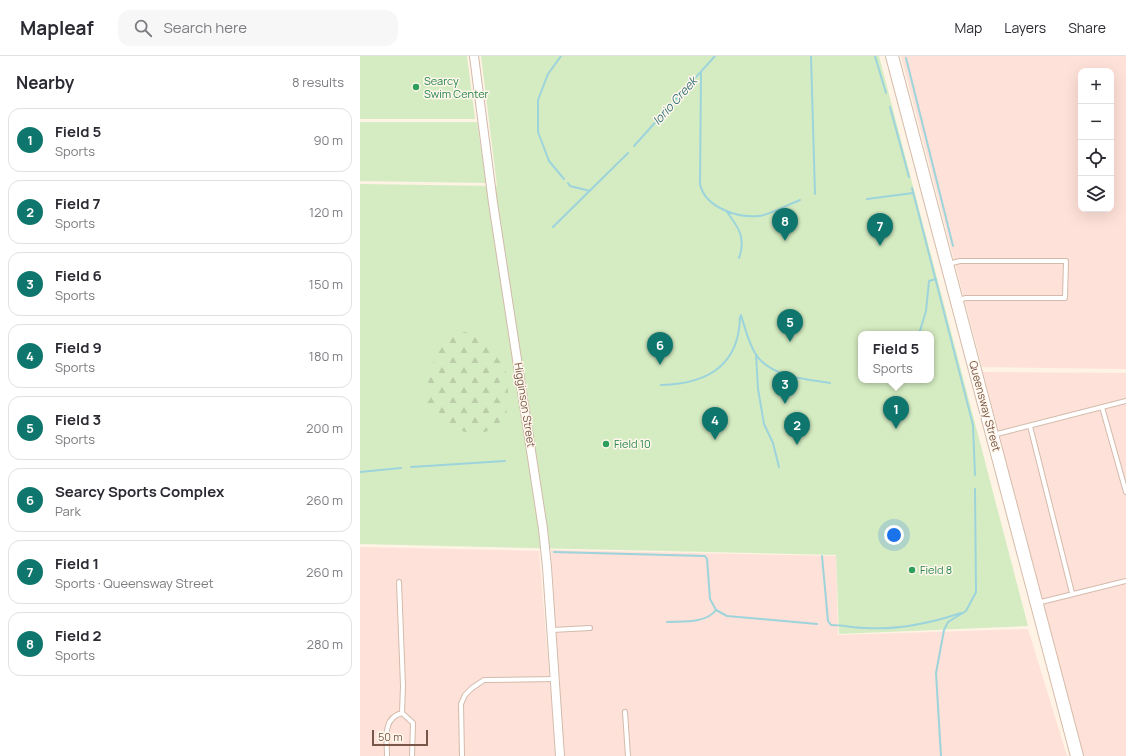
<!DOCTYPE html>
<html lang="en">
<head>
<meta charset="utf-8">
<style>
  :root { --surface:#fff; --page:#f7f7f7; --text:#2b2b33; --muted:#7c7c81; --line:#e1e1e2; --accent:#0f766e }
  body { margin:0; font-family:Manrope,sans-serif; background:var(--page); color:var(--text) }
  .controls { position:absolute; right:12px; top:12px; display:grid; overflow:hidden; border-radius:8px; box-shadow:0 4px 16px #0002 }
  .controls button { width:36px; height:36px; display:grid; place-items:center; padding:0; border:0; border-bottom:1px solid var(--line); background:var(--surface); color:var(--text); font:20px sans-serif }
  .scale { position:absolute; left:12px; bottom:10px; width:56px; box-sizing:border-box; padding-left:4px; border:2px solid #785748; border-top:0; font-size:11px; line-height:14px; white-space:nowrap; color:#785748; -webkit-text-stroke:3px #fff7ec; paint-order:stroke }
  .you { position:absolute; left:534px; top:479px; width:14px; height:14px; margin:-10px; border:3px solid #fff; border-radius:50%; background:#1a73e8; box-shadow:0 0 0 6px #1a73e833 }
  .badge { display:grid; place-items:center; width:26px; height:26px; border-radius:50%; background:var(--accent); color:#fff; font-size:13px; font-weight:700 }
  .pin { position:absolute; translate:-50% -33px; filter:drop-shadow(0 1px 2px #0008) }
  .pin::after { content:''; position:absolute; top:21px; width:14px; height:12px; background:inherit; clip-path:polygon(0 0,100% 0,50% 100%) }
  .popup { position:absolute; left:498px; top:275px; width:76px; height:52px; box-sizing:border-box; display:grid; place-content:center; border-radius:8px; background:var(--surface); filter:drop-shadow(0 1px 3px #0005); font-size:13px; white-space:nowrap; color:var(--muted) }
  .popup b { font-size:15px; color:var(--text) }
  .popup::after { content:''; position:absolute; left:50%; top:100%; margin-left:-8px; border:8px solid transparent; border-top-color:var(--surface) }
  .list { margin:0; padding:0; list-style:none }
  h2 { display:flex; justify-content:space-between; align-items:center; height:52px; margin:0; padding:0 16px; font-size:17px }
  h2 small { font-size:13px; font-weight:400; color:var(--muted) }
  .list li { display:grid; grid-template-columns:26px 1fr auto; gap:12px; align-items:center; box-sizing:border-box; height:64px; margin:0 8px 8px; padding:0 8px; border:1px solid var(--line); border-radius:12px }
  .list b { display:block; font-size:15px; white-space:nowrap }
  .list p { margin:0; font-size:13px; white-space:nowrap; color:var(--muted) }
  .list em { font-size:13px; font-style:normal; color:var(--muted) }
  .icon { flex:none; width:22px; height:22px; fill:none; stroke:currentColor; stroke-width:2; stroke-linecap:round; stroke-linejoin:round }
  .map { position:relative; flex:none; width:766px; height:700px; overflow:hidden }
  header { display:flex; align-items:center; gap:24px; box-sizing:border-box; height:56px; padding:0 20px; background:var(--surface); border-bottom:1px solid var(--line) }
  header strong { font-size:19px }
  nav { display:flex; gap:22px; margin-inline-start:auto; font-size:14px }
  .search { width:280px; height:36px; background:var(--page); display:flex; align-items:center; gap:10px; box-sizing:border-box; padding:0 14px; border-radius:12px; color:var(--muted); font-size:15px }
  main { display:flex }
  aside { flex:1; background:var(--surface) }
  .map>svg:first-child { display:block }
  .commercial { fill:#fee1d8; fill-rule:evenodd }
  .green { fill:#d5ecc2; fill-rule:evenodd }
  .forest { fill:url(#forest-firs) }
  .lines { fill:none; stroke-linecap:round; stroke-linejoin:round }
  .stream { stroke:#9dd4db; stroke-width:2 }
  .lane-casing { stroke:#d2bbac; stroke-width:6 }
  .street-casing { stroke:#d2bbac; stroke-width:10 }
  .secondary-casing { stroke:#d5bbaa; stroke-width:14 }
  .lane { stroke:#fff; stroke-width:4 }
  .street { stroke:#fff; stroke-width:8 }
  .secondary { stroke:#fff; stroke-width:12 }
  .leisure-dot { fill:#2e9e5b; stroke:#fff7ec; stroke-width:1.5 }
  .labels { text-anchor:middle; stroke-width:3; stroke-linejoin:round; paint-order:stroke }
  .leisure-label { font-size:11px; fill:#27864d; stroke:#fff7ec; text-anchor:start }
  .street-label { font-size:11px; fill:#785748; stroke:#fff7ec }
  .water-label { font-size:12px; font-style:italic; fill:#3a767e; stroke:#fff7ec }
</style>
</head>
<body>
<header>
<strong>Mapleaf</strong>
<div class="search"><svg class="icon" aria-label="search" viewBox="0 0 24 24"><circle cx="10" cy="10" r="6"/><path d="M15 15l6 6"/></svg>Search here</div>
<nav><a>Map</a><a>Layers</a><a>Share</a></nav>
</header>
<main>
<aside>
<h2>Nearby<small>8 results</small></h2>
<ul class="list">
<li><span class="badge">1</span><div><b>Field 5</b><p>Sports</p></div><em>90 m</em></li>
<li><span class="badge">2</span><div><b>Field 7</b><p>Sports</p></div><em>120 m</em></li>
<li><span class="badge">3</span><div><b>Field 6</b><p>Sports</p></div><em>150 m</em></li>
<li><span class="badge">4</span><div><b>Field 9</b><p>Sports</p></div><em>180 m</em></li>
<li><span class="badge">5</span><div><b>Field 3</b><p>Sports</p></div><em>200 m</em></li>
<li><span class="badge">6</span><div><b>Searcy Sports Complex</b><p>Park</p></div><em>260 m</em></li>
<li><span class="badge">7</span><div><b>Field 1</b><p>Sports · Queensway Street</p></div><em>260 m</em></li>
<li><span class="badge">8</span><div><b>Field 2</b><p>Sports</p></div><em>280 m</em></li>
</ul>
</aside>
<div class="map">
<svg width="766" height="700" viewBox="0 0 766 700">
  <defs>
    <pattern id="forest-firs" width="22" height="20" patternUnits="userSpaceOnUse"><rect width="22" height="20" fill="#d5ecc2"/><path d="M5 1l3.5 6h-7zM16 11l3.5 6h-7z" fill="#bacca8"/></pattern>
  </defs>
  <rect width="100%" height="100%" fill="#fef3e5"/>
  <!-- commercial -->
  <path class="commercial" d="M 541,0 L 766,0 L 766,313 L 622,311 ZM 721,15 L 751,15 L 751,153 L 721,153 Z
    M 623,316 L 766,317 L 766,700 L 723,700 Z
    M 0,491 L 179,495 L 196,700 L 0,700 Z
    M 191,494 L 476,500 L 478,579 L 668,573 L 707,700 L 204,700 Z"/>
  <!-- green -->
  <path class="green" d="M 0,0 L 107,0 L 115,63 L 0,63 Z
    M 121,0 L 519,0 L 668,570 L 479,578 L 476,499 L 0,488 L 0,128 L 137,130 ZM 501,278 L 571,278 L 571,324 L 501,324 Z
    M 0,66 L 117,66 L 126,127 L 0,125 Z"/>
  <!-- forest -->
  <path class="forest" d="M 104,276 L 123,278 L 138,293 L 146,316 L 148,335 L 146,362 C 138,370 129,377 117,377 C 97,379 70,358 65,340 C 62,330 77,294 85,287 C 90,282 98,279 104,276 Z"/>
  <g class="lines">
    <!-- stream -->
    <path class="stream" d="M 201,0 L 188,18 L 178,44 L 178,76 L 189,105 L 204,123
      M 451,0 L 455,138
      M 515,0 L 526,37
      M 546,2 L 593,190
      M 341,16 L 340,128 C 345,152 378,162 399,160 C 410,159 429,148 440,144
      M 530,51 L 549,121
      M 274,90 L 355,0
      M 208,127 L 210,130 L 230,135
      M 552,132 L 613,369 L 615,419
      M 507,143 L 553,137
      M 367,156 C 379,172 386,182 379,202
      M 193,171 L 268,97
      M 381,259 C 385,272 388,285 395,297 C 409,321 445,323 470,327
      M 559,278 L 566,255 L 569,225 L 576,223
      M 396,298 L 398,333 L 404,368 L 413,387 L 419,411
      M 301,329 C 346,328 379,310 380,261
      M 51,411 L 145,405
      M 0,416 L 41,412
      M 194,496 L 345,500 L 347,503 L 350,543 L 356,554 L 367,560 L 457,568
      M 462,500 L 468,565 L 471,569 C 483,569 494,572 506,572 C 537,574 571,567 601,557
      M 307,566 C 322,565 345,568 356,554
      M 581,700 L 576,617 L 584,574 L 588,566 L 606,555 L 616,536 L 615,433"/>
    <!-- lane casing -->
    <g class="lane-casing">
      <path id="lane" d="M 588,208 L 600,205 L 706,205 L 705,242 L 606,242 L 598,244
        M 742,351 L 766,436
        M 670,370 L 712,537
        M 633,379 L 766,345
        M 39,526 L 43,630 L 42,657
        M 677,547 L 766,525
        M 192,574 L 230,572
        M 265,656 L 268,700
        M 27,700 C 27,684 22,662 42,657 L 53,667 L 52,700
        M 102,700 L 101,648 L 105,639 L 112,632 L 124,624 L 195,623"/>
    </g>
    <!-- street casing -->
    <g class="street-casing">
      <path id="street" d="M 114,0 L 133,147 L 183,473 L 187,511 L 200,700"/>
    </g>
    <!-- secondary casing -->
    <g class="secondary-casing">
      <path id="secondary" d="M 532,0 L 717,700"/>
    </g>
    <!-- lane -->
    <use href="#lane" class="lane"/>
    <!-- street -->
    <use href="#street" class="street"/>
    <!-- secondary -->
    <use href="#secondary" class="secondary"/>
  </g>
  <!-- markers -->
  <g class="leisure-dot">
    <circle cx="56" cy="31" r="4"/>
    <circle cx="246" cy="388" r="4"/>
    <circle cx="552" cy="514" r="4"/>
  </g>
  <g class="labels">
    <!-- leisure labels -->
    <g class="leisure-label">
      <text x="64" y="29">Searcy<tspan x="64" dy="13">Swim Center</tspan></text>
      <text x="254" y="392">Field 10</text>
      <text x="560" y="518">Field 8</text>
    </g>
    <!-- street labels -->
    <g class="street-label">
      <text transform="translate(165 349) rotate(81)" y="4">Higginson Street</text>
      <text transform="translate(625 350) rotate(75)" y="4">Queensway Street</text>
    </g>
    <!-- water labels -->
    <g class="water-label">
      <text transform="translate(315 45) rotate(-48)" y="4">Iorio Creek</text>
    </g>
  </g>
</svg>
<div class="controls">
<button>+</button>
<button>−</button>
<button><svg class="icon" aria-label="locate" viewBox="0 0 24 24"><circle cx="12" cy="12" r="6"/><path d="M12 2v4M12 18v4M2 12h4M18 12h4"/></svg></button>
<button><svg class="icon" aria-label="layers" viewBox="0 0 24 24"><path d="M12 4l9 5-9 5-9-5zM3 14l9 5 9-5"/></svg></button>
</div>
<div class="scale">50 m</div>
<div class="you"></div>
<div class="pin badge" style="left:536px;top:373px">1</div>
<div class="popup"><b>Field 5</b>Sports</div>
<div class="pin badge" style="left:437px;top:389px">2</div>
<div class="pin badge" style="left:425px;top:348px">3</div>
<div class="pin badge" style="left:355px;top:384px">4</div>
<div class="pin badge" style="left:430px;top:286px">5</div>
<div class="pin badge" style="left:300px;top:309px">6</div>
<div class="pin badge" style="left:520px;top:190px">7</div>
<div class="pin badge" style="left:425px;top:185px">8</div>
</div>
</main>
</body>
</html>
